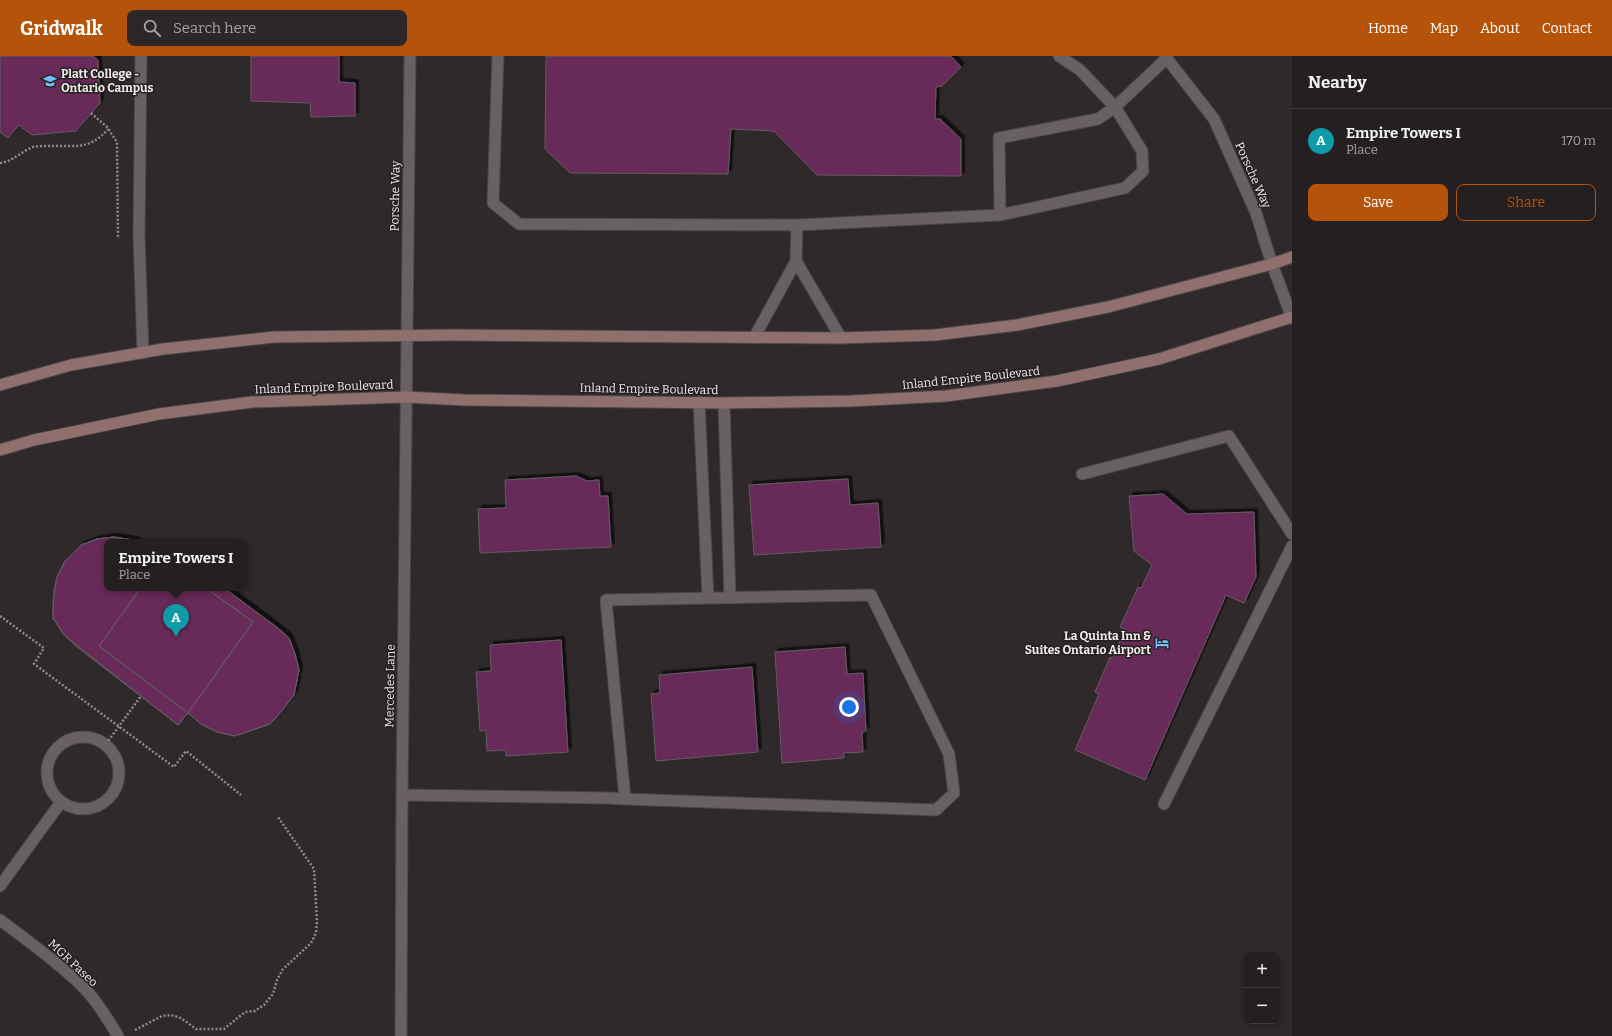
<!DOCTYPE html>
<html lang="en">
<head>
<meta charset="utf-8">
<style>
  :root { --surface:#241f20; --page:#2c2729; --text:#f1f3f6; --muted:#a3a2a5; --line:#413d3e; --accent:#b45309 }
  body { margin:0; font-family:Bitter,serif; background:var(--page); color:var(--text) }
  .controls { position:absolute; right:12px; bottom:12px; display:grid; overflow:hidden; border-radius:8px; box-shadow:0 2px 6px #0003 }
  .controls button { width:36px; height:36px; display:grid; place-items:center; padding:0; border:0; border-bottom:1px solid var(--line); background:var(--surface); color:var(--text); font:20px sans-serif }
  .you { position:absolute; left:849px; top:651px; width:14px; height:14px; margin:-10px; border:3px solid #fff; border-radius:50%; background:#1a73e8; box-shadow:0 0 0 6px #1a73e833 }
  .badge { display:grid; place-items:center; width:26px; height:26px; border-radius:50%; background:var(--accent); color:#fff; font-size:13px; font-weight:700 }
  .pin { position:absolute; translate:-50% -33px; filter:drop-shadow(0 1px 2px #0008) }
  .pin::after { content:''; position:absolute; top:21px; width:14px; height:12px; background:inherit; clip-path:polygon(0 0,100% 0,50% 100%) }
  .popup { position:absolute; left:104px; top:483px; width:144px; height:52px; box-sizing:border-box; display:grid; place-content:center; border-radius:8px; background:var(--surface); filter:drop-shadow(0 1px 3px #0005); font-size:13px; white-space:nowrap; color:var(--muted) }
  .popup b { font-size:15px; color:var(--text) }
  .popup::after { content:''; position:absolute; left:50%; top:100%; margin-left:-8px; border:8px solid transparent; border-top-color:var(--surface) }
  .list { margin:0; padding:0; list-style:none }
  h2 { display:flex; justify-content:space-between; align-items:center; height:52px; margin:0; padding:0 16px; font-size:17px }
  h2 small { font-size:13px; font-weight:400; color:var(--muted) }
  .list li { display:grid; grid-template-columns:26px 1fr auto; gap:12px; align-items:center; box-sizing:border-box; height:64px; padding:0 16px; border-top:1px solid var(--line) }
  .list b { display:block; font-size:15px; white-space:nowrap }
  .list p { margin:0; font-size:13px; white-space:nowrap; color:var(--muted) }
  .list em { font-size:13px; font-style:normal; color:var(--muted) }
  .actions { display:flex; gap:8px; padding:12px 16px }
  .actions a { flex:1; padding:9px 0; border:1px solid var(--accent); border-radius:8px; text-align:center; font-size:14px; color:var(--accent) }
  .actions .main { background:var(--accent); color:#fff }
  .icon { flex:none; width:22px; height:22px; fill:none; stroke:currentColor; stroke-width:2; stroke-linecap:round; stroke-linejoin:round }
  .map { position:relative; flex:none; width:1292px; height:980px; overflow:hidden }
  header { display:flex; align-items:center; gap:24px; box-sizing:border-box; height:56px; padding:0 20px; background:var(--accent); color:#fff }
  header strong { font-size:19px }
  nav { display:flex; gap:22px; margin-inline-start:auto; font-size:14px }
  .search { width:280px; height:36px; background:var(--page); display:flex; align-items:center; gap:10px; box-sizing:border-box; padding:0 14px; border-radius:8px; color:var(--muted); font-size:15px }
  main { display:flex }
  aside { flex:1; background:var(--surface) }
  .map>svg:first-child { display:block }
  .building { fill:#682c59; stroke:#625c60; filter:url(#shadow) }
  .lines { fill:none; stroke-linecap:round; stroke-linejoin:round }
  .service-casing { stroke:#4c4647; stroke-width:13 }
  .minor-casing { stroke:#4c4647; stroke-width:13 }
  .secondary-casing { stroke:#4c4647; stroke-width:13 }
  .path { stroke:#908a8b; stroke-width:2.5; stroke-dasharray:2 2; stroke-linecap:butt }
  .service { stroke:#686062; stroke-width:11 }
  .minor { stroke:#686062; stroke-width:11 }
  .secondary { stroke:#90706e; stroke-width:11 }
  .labels { text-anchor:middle; stroke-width:3; stroke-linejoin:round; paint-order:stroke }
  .poi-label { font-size:12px; font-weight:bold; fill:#f0ecec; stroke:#262021; text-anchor:start }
  .street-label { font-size:12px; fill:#f0ecec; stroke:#262021 }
</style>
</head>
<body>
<header>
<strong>Gridwalk</strong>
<div class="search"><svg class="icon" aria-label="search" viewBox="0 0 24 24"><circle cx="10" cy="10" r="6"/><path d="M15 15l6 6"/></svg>Search here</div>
<nav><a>Home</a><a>Map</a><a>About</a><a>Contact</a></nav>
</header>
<main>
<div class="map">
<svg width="1292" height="980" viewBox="0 0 1292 980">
  <defs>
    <filter id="shadow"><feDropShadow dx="3.5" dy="-3.5" stdDeviation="0" flood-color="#0009"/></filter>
  </defs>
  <rect width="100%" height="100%" fill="#30292b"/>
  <!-- building -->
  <path class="building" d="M 0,0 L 93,0 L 98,4 L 100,47 L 76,75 L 32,79 L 19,69 L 8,82 L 0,76 Z
    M 251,0 L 339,0 L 339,26 L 355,27 L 355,60 L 311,61 L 310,47 L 251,45 Z
    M 546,0 L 951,0 L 961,11 L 942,30 L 936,31 L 935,63 L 940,63 L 961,83 L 961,120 L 817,119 L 774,75 L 731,73 L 728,118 L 570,117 L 545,93 Z
    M 576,420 L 587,425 L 599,424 L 600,440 L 608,440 L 611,491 L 480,497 L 478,453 L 506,452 L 505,424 Z
    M 848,423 L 850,449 L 878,447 L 881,491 L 754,499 L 749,429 Z
    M 1163,438 L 1187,458 L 1254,456 L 1256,521 L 1244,547 L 1226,539 L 1145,724 L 1075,694 L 1099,638 L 1095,636 L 1110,601 L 1113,602 L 1125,573 L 1120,571 L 1138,531 L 1141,532 L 1152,509 L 1134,495 L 1129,440 Z
    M 114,481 L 133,484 L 138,486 L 107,486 L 107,532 L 224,532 L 279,573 L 289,582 L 295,598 L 299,614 L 294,639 L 280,657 L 270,668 L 235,680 L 217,676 L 201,668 L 188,657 L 178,669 L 64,579 L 53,562 L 53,545 L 57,521 L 65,505 L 81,489 L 97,483 Z
    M 114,481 L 133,484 L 138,486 L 107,486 L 107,532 L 141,532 L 99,590 L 188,657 L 178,669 L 77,591 L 64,579 L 53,562 L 54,534 L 57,521 L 65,505 L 81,489 L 97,483 Z
    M 141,532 L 206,532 L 253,566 L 188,657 L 99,590 Z
    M 206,532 L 224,532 L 279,573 L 289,582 L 295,598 L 299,614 L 294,639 L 280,657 L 270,668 L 235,680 L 217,676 L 201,668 L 188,657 L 253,566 Z
    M 561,584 L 568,696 L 506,700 L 506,694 L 487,695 L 486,674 L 480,675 L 476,616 L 491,615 L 490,589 Z
    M 845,591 L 847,618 L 863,617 L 866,675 L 862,676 L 863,696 L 844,697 L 844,702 L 782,707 L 775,596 Z
    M 752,611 L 758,696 L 656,705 L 651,638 L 660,637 L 659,619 Z"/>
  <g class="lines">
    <!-- service casing -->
    <g class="service-casing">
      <path id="service" d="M 141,0 L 139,181 L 143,297
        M 498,0 L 493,147 L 519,168 L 797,169 L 1000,159 L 1125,132 L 1143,115 L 1142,95 L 1115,51 L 1080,14 L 1059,0
        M 1000,159 L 999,82 L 1098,63 L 1115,51 L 1167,2
        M 796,205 L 841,282
        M 754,282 L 796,205 L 797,169
        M 699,346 L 708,542
        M 724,347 L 730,542
        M 1082,418 L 1229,380 L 1292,478
        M47 717a36 36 0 1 1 72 0a36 36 0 1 1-72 0Z
        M 402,739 L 609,742 L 625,743 L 936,754 L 954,737 L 949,698 L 871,539 L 606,544 L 625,743
        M 1164,748 L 1292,490
        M 0,830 L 61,746
        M 0,864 C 27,884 55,904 80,928 C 95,942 107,962 118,980"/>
    </g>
    <!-- minor casing -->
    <g class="minor-casing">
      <path id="minor" d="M 1165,0 L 1214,63 L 1256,157 L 1272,208 L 1292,262
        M 401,980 L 402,739 L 410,0"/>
    </g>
    <!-- secondary casing -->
    <g class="secondary-casing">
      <path id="secondary" d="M 0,329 L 71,309 L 163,293 L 274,281 L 455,279 L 841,282 L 935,279 L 1017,269 L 1108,251 L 1272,208 L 1292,201
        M 0,394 L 34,384 L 159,358 L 252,346 L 406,341 L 465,344 L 724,347 L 851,345 L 946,340 L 1057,325 L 1159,303 L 1292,261"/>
    </g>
    <!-- path -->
    <path class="path" d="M 91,57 L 107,71 L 117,86 L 118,183
      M 0,107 C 12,106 22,95 33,91 C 38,90 44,90 49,90 C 75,89 89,95 108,73
      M 0,560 L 44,592 L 34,608 L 174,711 L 186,695 L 241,739
      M 106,688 L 141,640
      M 135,974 L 162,960 L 171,959 L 181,962 L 196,973 L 224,973 L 245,956 L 255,955 L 264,949 L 273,938 L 277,924 L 283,913 L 311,887 L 316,877 L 317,865 L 314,813 L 278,761"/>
    <!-- service -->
    <use href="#service" class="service"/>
    <!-- minor -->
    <use href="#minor" class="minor"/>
    <!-- secondary -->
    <use href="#secondary" class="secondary"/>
  </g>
  <!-- icons -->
  <defs>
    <g id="university-bare" transform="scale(1.08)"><path d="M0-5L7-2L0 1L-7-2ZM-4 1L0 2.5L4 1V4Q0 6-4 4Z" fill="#74c0f6" stroke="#262021" stroke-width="2.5" paint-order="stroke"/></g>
    <g id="hotel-bare" transform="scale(1.08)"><path d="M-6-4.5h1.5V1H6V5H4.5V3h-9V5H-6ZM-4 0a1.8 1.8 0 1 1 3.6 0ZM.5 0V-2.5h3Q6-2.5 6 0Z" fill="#74c0f6" stroke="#262021" stroke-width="2.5" paint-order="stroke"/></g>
  </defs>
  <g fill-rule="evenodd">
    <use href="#university-bare" x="50" y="25"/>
    <use href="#hotel-bare" x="1162" y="587"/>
  </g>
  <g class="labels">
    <!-- poi labels -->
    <g class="poi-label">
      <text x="61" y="22">Platt College -<tspan x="61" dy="14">Ontario Campus</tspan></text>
      <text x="1151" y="584" text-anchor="end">La Quinta Inn &amp;<tspan x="1151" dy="14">Suites Ontario Airport</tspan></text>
    </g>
    <!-- street labels -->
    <g class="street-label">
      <text transform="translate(1253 119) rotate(66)" y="4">Porsche Way</text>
      <text transform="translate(395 140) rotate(-89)" y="4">Porsche Way</text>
      <text transform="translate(971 322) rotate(-6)" y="4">Inland Empire Boulevard</text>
      <text transform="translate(324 331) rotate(-2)" y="4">Inland Empire Boulevard</text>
      <text transform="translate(649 333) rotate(1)" y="4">Inland Empire Boulevard</text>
      <text transform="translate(390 630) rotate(-89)" y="4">Mercedes Lane</text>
      <text transform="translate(73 907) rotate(43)" y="4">MGR Paseo</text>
    </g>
  </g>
</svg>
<div class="controls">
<button>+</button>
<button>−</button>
</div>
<div class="you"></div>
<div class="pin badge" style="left:176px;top:581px;background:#0f9aa8">A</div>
<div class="popup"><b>Empire Towers I</b>Place</div>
</div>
<aside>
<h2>Nearby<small></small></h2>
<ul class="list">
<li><span class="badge" style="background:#0f9aa8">A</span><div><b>Empire Towers I</b><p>Place</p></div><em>170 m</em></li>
</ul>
<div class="actions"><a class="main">Save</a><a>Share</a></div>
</aside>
</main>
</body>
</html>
